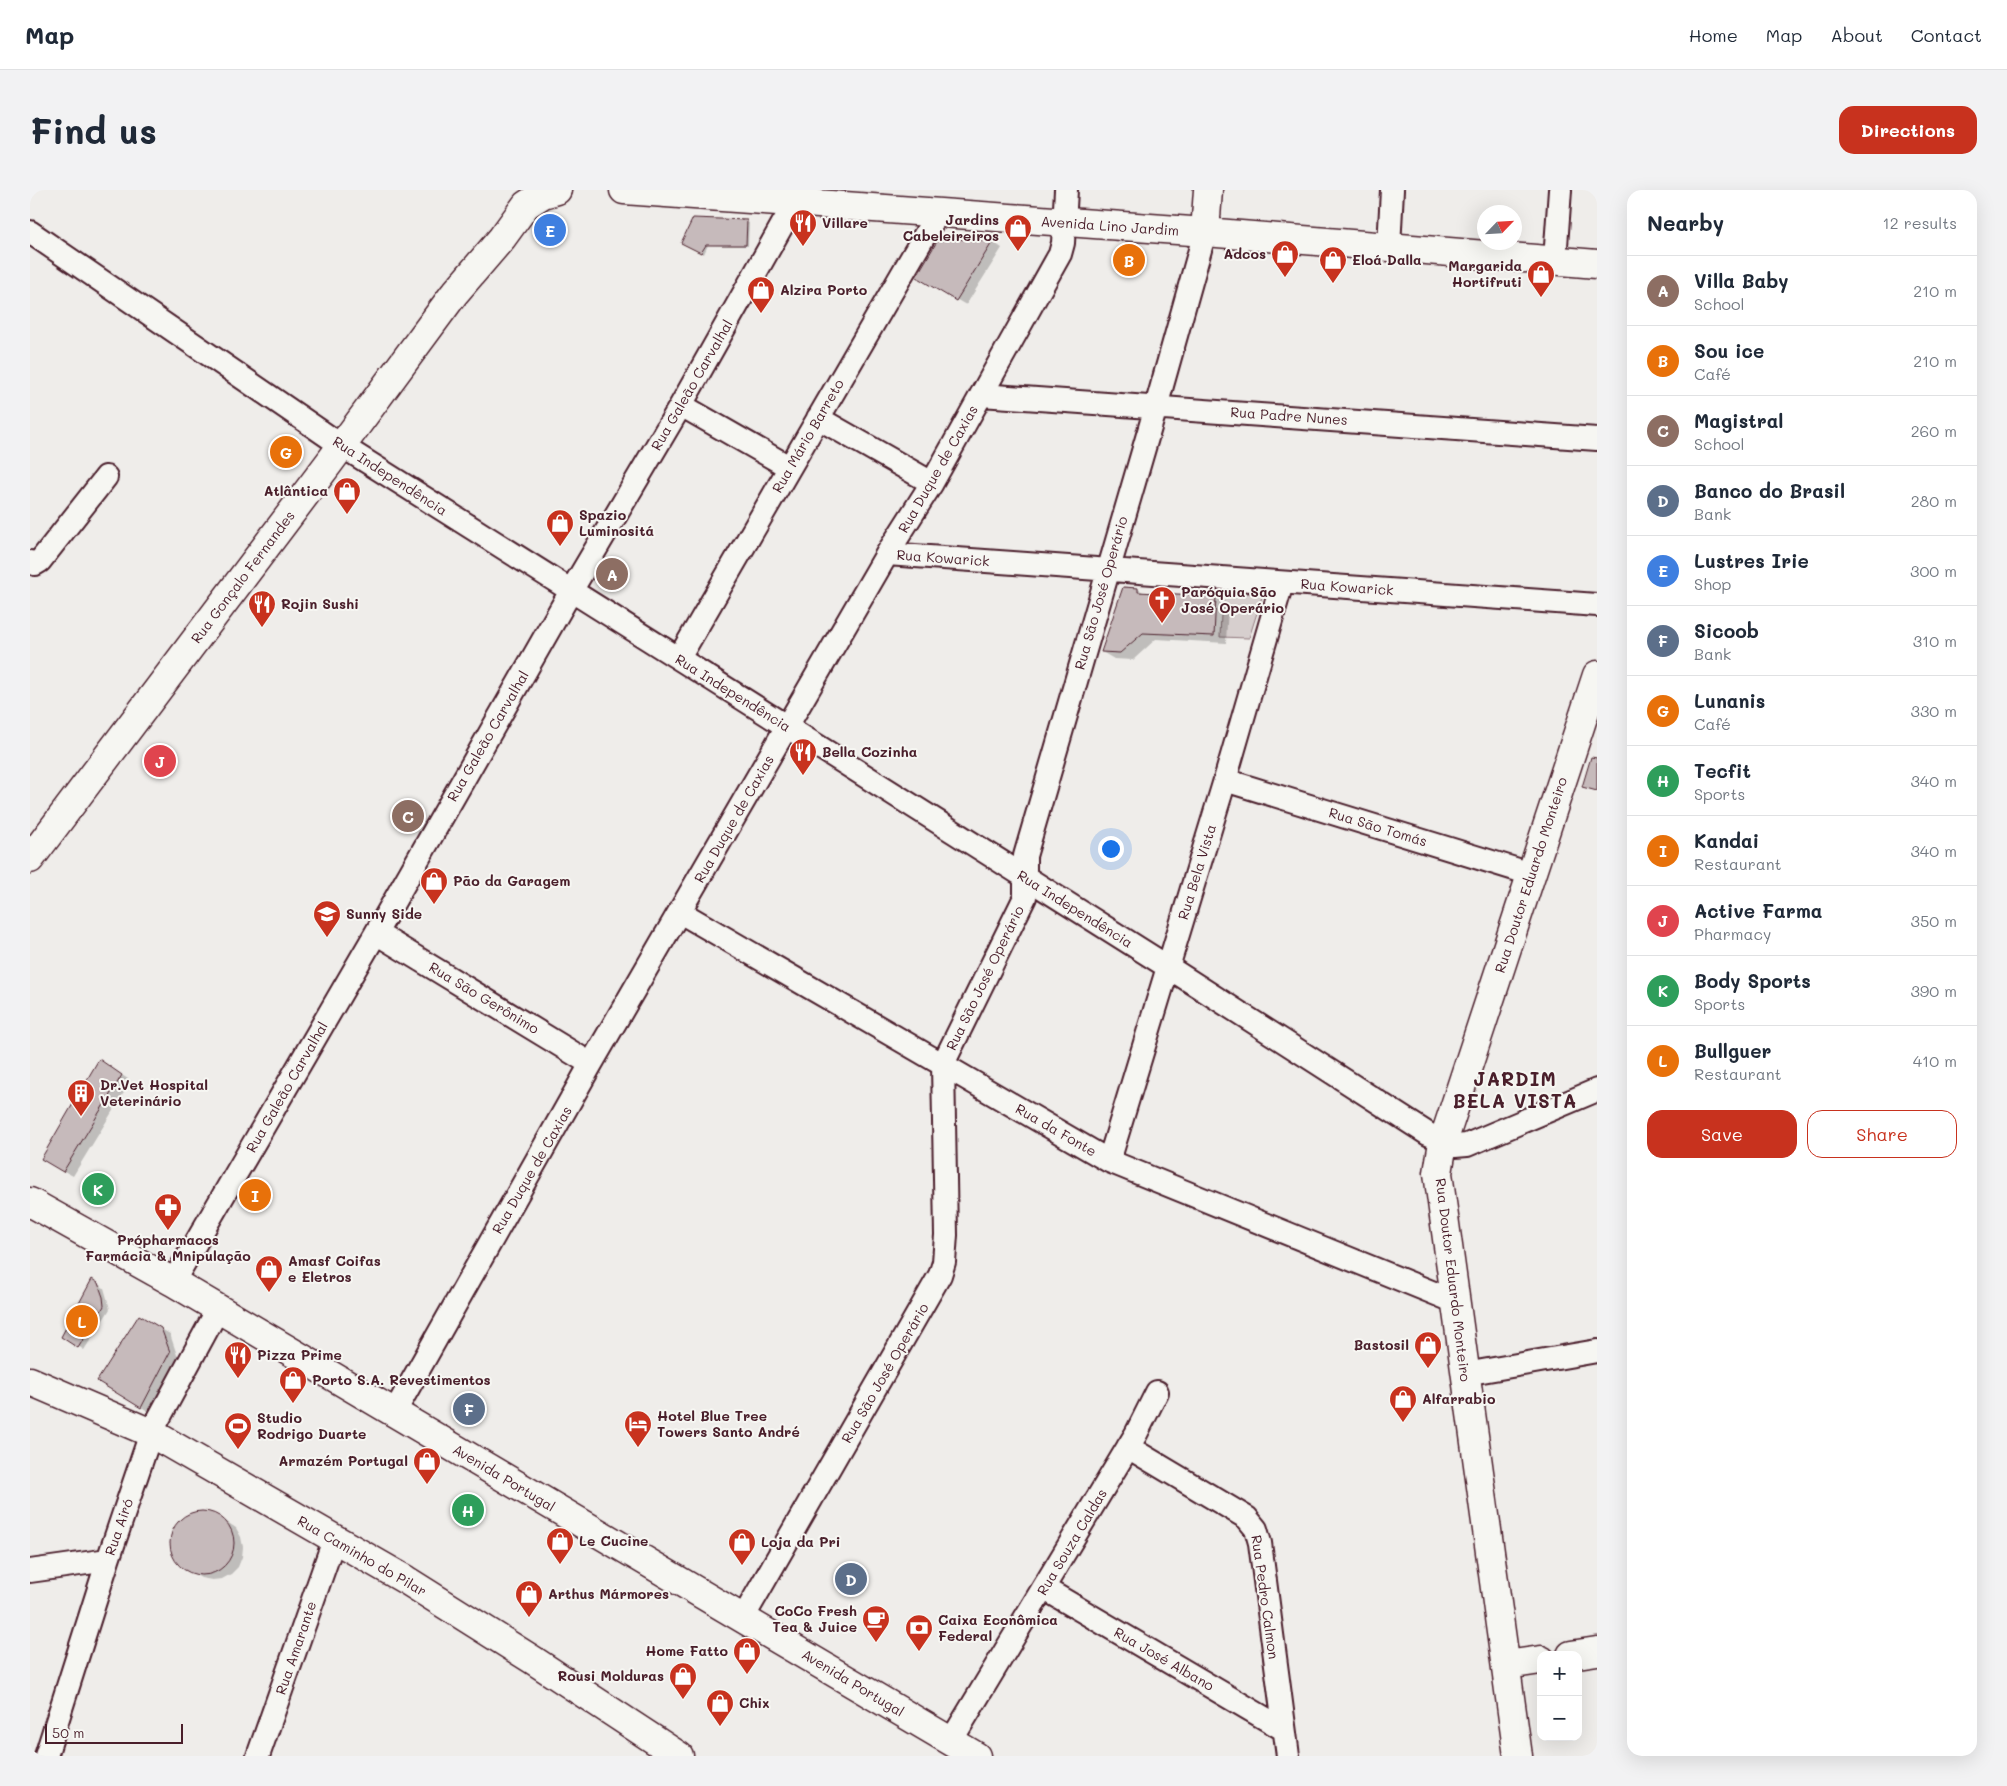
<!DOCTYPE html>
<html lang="en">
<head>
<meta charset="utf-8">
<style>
  :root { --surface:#fff; --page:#f2f2f3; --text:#1f2937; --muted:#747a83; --line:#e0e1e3; --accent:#c8321e }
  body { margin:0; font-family:Mali,sans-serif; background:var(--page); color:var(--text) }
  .controls { position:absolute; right:15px; bottom:15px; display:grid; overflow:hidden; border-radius:10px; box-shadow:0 5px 20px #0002 }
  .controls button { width:45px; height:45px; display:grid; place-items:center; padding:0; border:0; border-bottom:1px solid var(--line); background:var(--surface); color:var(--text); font:25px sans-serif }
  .compass { position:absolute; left:1447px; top:15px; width:45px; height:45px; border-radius:50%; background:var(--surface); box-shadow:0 5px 20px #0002; rotate:65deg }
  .scale { position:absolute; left:15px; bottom:12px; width:138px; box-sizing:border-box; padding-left:5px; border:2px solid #4a1f2b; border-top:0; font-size:14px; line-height:18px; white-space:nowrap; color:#4a1f2b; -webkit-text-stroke:4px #f6f6f2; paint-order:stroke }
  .you { position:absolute; left:1080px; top:658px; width:18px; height:18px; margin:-12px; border:4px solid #fff; border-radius:50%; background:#1a73e8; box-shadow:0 0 0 8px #1a73e833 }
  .badge { display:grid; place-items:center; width:32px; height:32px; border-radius:50%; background:var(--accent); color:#fff; font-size:16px; font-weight:700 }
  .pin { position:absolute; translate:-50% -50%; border:2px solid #fff; box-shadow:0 1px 5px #0006 }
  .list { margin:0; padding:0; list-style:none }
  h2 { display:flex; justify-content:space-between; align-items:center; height:65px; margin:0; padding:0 20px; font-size:21px }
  h2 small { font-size:16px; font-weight:400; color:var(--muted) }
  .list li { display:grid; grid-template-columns:32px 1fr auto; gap:15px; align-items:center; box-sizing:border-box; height:70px; padding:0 20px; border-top:1px solid var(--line) }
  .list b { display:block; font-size:19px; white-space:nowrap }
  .list p { margin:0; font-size:16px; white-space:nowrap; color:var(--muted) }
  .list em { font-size:16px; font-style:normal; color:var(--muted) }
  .actions { display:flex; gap:10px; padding:15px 20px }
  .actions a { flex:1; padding:11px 0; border:1px solid var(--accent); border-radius:15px; text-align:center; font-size:18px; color:var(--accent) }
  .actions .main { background:var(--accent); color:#fff }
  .map { position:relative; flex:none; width:1567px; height:1566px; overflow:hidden; border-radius:15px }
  header { display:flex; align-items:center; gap:30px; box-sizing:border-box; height:70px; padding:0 25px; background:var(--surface); border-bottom:1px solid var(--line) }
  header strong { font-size:24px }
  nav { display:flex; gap:28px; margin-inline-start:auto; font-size:18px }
  .intro { display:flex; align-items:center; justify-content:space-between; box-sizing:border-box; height:120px; padding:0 30px }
  h1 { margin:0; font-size:35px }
  .button { padding:12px 22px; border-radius:15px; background:var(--accent); color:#fff; font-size:18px; font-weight:700 }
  main { display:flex; gap:30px; padding:0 30px }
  aside { flex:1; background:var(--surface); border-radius:15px; box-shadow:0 5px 20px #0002 }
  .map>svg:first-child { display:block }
  .green { fill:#d7cfce; stroke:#90777c }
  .shadow { fill:#0003 }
  .building { fill:#c6babb; stroke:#4a1f2b }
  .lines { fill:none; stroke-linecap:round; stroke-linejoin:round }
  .street-casing { stroke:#4a1f2b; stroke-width:26 }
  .secondary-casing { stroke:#4a1f2b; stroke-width:31 }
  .primary-casing { stroke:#4a1f2b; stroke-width:31 }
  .street { stroke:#f6f6f2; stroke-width:22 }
  .secondary { stroke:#f6f6f2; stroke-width:28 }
  .primary { stroke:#f6f6f2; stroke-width:28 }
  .labels { text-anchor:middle; stroke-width:4; stroke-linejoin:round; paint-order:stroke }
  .poi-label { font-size:14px; font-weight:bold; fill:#4a1f2b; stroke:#f6f6f2; text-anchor:start }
  .street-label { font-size:14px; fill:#4a1f2b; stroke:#f6f6f2 }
  .district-label { font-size:19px; font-weight:bold; letter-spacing:1px; fill:#4a1f2b; stroke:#f6f6f2 }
</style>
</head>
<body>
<header>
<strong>Map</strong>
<nav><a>Home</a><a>Map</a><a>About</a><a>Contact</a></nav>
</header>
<div class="intro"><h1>Find us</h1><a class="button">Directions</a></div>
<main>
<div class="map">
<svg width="1567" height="1566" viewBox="0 0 1567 1566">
  <rect width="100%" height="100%" fill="#efedea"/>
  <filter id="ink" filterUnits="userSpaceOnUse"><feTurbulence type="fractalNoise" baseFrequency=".02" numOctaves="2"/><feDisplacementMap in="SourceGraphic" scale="10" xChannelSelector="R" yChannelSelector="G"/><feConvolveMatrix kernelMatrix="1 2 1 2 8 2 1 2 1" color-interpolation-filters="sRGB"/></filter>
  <g filter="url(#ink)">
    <!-- green -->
    <path class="green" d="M 1192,402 L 1233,404 L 1219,448 L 1190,447 Z"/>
    <!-- shadow -->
    <path class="shadow" d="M 717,32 L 719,33 L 718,56 L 678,55 L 674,64 L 653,53 Z
      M 910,49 L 963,52 L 972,58 L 936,115 L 888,87 Z
      M 1108,399 L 1116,404 L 1186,407 L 1198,414 L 1196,453 L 1126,449 L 1103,470 L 1084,469 L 1072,462 Z
      M 78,876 L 101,891 L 43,986 L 12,969 Z
      M 68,1094 L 74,1098 L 80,1119 L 54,1160 L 48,1156 Z
      M 110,1127 L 140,1144 L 148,1168 L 121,1223 L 69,1190 Z
      M 167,1322 L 178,1322 L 188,1326 L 206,1338 L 211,1347 L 213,1357 L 212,1367 L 208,1377 L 201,1384 L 192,1389 L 182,1390 L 171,1388 L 161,1382 L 152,1377 L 145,1369 L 142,1360 L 141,1349 L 144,1339 L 150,1331 L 158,1325 Z"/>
    <!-- building -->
    <path class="building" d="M 663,28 L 717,30 L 716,55 L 676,55 L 671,63 L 651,53 Z
      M 909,48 L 963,51 L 926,111 L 886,87 Z
      M 1093,397 L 1108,398 L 1108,402 L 1186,406 L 1184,446 L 1113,443 L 1090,463 L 1071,462 Z
      M 1561,567 L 1567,568 L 1567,601 L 1552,597 Z
      M 69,869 L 92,885 L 33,982 L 11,969 Z
      M 62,1089 L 68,1093 L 73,1107 L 74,1116 L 48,1158 L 31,1147 Z
      M 109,1125 L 131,1138 L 140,1162 L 111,1218 L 67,1191 Z
      M140 1353a32 32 0 1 1 64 0a32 32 0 1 1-64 0Z"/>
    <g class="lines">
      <!-- street casing -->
      <g class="street-casing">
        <path id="street" d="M 0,42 L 312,256 L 1138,777 L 1398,944 L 1425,956 L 1437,955 L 1567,900
          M 1359,57 L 1362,0
          M 1525,70 L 1530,0
          M 951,205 L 1567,249
          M 651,215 L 759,277
          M 788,228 L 902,293
          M 857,364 L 1567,415
          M 0,372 L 5,374 L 10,371 L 76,287
          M 649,468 L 907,24
          M 1195,590 L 1501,684
          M 650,722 L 1079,971 L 1426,1112
          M 346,743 L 561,874
          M 1079,971 L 1195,590 L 1252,393
          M 143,1092 L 346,743 L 541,401 L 651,215 L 754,32 L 775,1
          M 1435,1184 L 1567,1161
          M 364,1223 L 561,874 L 857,364 L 902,293 L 1030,64 L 1033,53 L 1036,0
          M 1098,1257 L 1217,1328 L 1226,1339 L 1230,1353 L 1258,1566
          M 0,1381 L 78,1370
          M 1015,1399 L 1253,1539
          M 713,1428 L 910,1085 L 914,1072 L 916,1045 L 913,874 L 995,707 L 995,666 L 1126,217 L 1175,42
          M 921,1551 L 1106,1244 L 1127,1202
          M 16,1566 L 78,1370 L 121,1243 L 188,1119
          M 228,1566 L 304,1350"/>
      </g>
      <!-- secondary casing -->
      <g class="secondary-casing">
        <path id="secondary" d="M 594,0 L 1175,42 L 1567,74
          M 1175,42 L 1178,0
          M 0,669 L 299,273 L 424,104 L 472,48 L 496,15 L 513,4 L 527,0
          M 0,1191 L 121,1243 L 376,1390 L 503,1470 L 649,1566
          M 1541,1465 L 1567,1461
          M 1476,1475 L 1511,1470
          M 1488,1566 L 1408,983 L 1413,952 L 1567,485"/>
      </g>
      <!-- primary casing -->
      <g class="primary-casing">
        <path id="primary" d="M 0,1012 L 143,1092 L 946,1566"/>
      </g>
      <!-- street -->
      <use href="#street" class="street"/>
      <!-- secondary -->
      <use href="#secondary" class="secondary"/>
      <!-- primary -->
      <use href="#primary" class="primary"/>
    </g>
  </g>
  <!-- icons -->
  <defs>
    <g id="restaurant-pin" transform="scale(1.4375)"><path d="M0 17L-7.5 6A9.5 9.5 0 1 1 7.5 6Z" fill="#c8321e" stroke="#f6f6f2"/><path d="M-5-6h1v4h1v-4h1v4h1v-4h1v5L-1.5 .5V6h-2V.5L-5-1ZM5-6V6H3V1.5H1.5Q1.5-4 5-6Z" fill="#fff"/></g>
    <g id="shop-pin" transform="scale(1.4375)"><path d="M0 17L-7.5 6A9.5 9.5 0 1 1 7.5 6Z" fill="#c8321e" stroke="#f6f6f2"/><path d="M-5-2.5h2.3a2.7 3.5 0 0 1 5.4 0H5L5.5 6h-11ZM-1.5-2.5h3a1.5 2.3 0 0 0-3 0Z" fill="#fff"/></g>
    <g id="church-pin" transform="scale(1.4375)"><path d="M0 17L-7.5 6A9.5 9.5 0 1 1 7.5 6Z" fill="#c8321e" stroke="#f6f6f2"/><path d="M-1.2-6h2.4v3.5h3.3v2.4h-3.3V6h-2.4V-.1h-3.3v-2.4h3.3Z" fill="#fff"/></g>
    <g id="school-pin" transform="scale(1.4375)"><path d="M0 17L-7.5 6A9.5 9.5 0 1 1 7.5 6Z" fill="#c8321e" stroke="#f6f6f2"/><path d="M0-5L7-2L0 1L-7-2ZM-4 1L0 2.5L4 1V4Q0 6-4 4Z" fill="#fff"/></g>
    <g id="building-pin" transform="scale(1.4375)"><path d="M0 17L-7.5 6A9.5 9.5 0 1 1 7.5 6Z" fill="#c8321e" stroke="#f6f6f2"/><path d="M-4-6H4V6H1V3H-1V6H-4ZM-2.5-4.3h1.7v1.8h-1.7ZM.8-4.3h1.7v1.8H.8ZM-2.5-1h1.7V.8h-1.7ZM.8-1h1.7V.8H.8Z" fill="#fff"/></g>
    <g id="pharmacy-pin" transform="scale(1.4375)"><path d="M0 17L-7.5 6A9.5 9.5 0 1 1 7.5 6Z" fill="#c8321e" stroke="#f6f6f2"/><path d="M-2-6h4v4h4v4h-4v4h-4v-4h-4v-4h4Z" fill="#fff"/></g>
    <g id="hotel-pin" transform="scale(1.4375)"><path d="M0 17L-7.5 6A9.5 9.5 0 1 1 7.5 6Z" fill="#c8321e" stroke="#f6f6f2"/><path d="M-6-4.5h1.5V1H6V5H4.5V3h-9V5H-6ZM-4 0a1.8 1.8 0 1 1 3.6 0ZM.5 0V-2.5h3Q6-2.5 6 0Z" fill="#fff"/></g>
    <g id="stadium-pin" transform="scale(1.4375)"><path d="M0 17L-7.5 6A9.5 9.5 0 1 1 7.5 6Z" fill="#c8321e" stroke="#f6f6f2"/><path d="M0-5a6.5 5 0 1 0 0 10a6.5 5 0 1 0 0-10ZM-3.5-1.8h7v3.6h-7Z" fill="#fff"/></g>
    <g id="cafe-pin" transform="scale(1.4375)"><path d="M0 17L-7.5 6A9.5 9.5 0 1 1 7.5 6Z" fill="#c8321e" stroke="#f6f6f2"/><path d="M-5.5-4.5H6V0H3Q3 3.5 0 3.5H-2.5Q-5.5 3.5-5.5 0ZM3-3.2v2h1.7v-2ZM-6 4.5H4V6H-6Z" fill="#fff"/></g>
    <g id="bank-pin" transform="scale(1.4375)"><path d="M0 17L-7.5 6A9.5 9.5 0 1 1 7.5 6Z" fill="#c8321e" stroke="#f6f6f2"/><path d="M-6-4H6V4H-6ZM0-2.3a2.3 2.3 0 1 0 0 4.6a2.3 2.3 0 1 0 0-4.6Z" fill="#fff"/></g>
  </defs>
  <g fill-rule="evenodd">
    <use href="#restaurant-pin" x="773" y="33"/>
    <use href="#shop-pin" x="988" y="38"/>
    <use href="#shop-pin" x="1255" y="64"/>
    <use href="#shop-pin" x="1303" y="70"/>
    <use href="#shop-pin" x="1511" y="84"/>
    <use href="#shop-pin" x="731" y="100"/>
    <use href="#shop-pin" x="317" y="301"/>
    <use href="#shop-pin" x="530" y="333"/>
    <use href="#church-pin" x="1132" y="410"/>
    <use href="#restaurant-pin" x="232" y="414"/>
    <use href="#restaurant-pin" x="773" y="562"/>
    <use href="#shop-pin" x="404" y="691"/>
    <use href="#school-pin" x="297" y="724"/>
    <use href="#building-pin" x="51" y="903"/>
    <use href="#pharmacy-pin" x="138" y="1017"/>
    <use href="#shop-pin" x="239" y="1079"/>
    <use href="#shop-pin" x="1398" y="1155"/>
    <use href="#restaurant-pin" x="208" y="1165"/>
    <use href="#shop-pin" x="263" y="1190"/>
    <use href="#shop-pin" x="1373" y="1209"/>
    <use href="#hotel-pin" x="608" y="1234"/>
    <use href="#stadium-pin" x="208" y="1236"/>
    <use href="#shop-pin" x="397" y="1271"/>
    <use href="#shop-pin" x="530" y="1351"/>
    <use href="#shop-pin" x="712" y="1352"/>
    <use href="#shop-pin" x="499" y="1404"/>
    <use href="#cafe-pin" x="846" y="1429"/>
    <use href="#bank-pin" x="889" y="1438"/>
    <use href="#shop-pin" x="717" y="1461"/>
    <use href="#shop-pin" x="653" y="1486"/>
    <use href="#shop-pin" x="690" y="1513"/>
  </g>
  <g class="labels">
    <!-- poi labels -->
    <g class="poi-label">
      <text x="969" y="35" text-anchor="end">Jardins<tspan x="969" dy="16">Cabeleireiros</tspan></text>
      <text x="792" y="38">Villare</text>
      <text x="1236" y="69" text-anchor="end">Adcos</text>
      <text x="1322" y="75">Eloá Dalla</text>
      <text x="1492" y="81" text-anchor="end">Margarida<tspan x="1492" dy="16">Hortifruti</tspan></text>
      <text x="750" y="105">Alzira Porto</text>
      <text x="298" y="306" text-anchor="end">Atlântica</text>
      <text x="549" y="330">Spazio<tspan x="549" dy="16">Luminositá</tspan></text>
      <text x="1151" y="407">Paróquia São<tspan x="1151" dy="16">José Operário</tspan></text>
      <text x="251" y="419">Rojin Sushi</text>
      <text x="792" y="567">Bella Cozinha</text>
      <text x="423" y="696">Pão da Garagem</text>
      <text x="316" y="729">Sunny Side</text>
      <text x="70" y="900">Dr.Vet Hospital<tspan x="70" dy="16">Veterinário</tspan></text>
      <text x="138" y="1055" text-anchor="middle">Própharmacos<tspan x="138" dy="16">Farmácia &amp; Mnipulação</tspan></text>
      <text x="258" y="1076">Amasf Coifas<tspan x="258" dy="16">e Eletros</tspan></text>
      <text x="1379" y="1160" text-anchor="end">Bastosil</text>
      <text x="227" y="1170">Pizza Prime</text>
      <text x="282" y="1195">Porto S.A. Revestimentos</text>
      <text x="1392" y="1214">Alfarrabio</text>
      <text x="627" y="1231">Hotel Blue Tree<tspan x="627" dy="16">Towers Santo André</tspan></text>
      <text x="227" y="1233">Studio<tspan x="227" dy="16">Rodrigo Duarte</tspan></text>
      <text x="378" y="1276" text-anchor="end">Armazém Portugal</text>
      <text x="549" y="1356">Le Cucine</text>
      <text x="731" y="1357">Loja da Pri</text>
      <text x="518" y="1409">Arthus Mármores</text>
      <text x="827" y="1426" text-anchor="end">CoCo Fresh<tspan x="827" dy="16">Tea &amp; Juice</tspan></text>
      <text x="908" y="1435">Caixa Econômica<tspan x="908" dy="16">Federal</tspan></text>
      <text x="698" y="1466" text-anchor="end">Home Fatto</text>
      <text x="634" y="1491" text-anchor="end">Rousi Molduras</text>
      <text x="709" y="1518">Chix</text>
    </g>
    <!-- street labels -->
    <g class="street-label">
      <text transform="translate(1080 36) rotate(4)" y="5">Avenida Lino Jardim</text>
      <text transform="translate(662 195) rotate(-60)" y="5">Rua Galeão Carvalhal</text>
      <text transform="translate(1259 226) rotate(4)" y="5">Rua Padre Nunes</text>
      <text transform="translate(778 246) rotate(-60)" y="5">Rua Mário Barreto</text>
      <text transform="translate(908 279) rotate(-60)" y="5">Rua Duque de Caxias</text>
      <text transform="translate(360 286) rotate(33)" y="5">Rua Independência</text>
      <text transform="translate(913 368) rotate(4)" y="5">Rua Kowarick</text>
      <text transform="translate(213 387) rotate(-53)" y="5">Rua Gonçalo Fernandes</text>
      <text transform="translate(1317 397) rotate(4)" y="5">Rua Kowarick</text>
      <text transform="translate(1071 403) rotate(-74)" y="5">Rua São José Operário</text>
      <text transform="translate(703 503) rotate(32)" y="5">Rua Independência</text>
      <text transform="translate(458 546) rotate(-60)" y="5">Rua Galeão Carvalhal</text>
      <text transform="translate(704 629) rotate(-60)" y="5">Rua Duque de Caxias</text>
      <text transform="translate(1348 637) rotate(17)" y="5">Rua São Tomás</text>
      <text transform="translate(1167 682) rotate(-73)" y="5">Rua Bela Vista</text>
      <text transform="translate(1501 685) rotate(-72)" y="5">Rua Doutor Eduardo Monteiro</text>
      <text transform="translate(1045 719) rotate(32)" y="5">Rua Independência</text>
      <text transform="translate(955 788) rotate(-64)" y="5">Rua São José Operário</text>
      <text transform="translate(454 808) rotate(31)" y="5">Rua São Gerônimo</text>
      <text transform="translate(257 897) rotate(-60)" y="5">Rua Galeão Carvalhal</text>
      <text transform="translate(1026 940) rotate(30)" y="5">Rua da Fonte</text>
      <text transform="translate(502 980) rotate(-60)" y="5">Rua Duque de Caxias</text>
      <text transform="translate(1423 1090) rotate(83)" y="5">Rua Doutor Eduardo Monteiro</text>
      <text transform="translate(855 1183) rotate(-60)" y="5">Rua São José Operário</text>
      <text transform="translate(474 1288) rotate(31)" y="5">Avenida Portugal</text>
      <text transform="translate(89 1337) rotate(-71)" y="5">Rua Airó</text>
      <text transform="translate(1042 1352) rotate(-59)" y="5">Rua Souza Caldas</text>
      <text transform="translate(332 1366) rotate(30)" y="5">Rua Caminho do Pilar</text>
      <text transform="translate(1235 1407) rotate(82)" y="5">Rua Pedro Calmon</text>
      <text transform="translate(266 1458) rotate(-71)" y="5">Rua Amarante</text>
      <text transform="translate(1134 1469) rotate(30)" y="5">Rua José Albano</text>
      <text transform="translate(823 1493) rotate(31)" y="5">Avenida Portugal</text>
    </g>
    <!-- district labels -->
    <g class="district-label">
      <text x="1485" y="896">JARDIM<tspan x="1485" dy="22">BELA VISTA</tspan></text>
    </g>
  </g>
</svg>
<div class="controls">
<button>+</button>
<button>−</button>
</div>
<svg class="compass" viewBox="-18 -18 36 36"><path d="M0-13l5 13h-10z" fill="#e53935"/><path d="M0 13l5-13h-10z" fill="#747a83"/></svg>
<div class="scale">50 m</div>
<div class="you"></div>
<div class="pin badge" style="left:582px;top:384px;background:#8d6e63">A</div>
<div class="pin badge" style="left:1099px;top:70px;background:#e8710a">B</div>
<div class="pin badge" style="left:378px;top:626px;background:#8d6e63">C</div>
<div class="pin badge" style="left:821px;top:1389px;background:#5c6f8a">D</div>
<div class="pin badge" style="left:520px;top:40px;background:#3f7fe0">E</div>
<div class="pin badge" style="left:439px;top:1219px;background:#5c6f8a">F</div>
<div class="pin badge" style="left:256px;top:262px;background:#e8710a">G</div>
<div class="pin badge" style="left:438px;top:1320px;background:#2e9e5b">H</div>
<div class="pin badge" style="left:225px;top:1005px;background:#e8710a">I</div>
<div class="pin badge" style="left:130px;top:571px;background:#e0444e">J</div>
<div class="pin badge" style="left:68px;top:999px;background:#2e9e5b">K</div>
<div class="pin badge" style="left:52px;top:1131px;background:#e8710a">L</div>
</div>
<aside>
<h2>Nearby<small>12 results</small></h2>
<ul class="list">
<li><span class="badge" style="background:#8d6e63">A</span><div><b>Villa Baby</b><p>School</p></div><em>210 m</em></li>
<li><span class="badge" style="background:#e8710a">B</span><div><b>Sou ice</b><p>Café</p></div><em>210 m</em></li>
<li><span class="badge" style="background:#8d6e63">C</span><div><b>Magistral</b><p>School</p></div><em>260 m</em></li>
<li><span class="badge" style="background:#5c6f8a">D</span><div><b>Banco do Brasil</b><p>Bank</p></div><em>280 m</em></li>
<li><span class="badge" style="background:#3f7fe0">E</span><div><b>Lustres Irie</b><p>Shop</p></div><em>300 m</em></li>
<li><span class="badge" style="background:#5c6f8a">F</span><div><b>Sicoob</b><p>Bank</p></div><em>310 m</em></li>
<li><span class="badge" style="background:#e8710a">G</span><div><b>Lunanis</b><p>Café</p></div><em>330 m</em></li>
<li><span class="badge" style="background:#2e9e5b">H</span><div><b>Tecfit</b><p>Sports</p></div><em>340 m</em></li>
<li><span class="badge" style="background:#e8710a">I</span><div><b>Kandai</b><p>Restaurant</p></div><em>340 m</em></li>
<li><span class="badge" style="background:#e0444e">J</span><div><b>Active Farma</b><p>Pharmacy</p></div><em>350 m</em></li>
<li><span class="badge" style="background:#2e9e5b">K</span><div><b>Body Sports</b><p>Sports</p></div><em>390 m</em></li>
<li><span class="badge" style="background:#e8710a">L</span><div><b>Bullguer</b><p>Restaurant</p></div><em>410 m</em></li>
</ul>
<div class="actions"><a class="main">Save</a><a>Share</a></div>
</aside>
</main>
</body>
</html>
